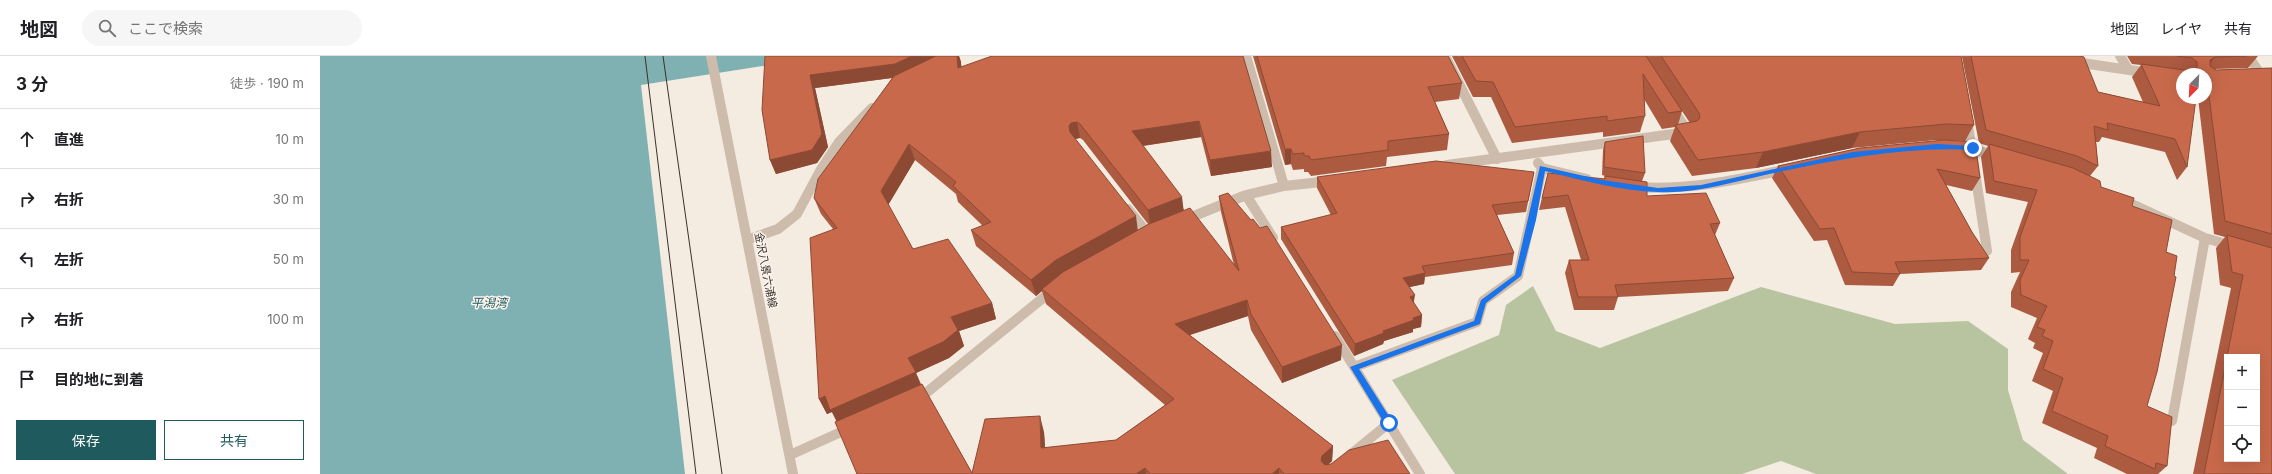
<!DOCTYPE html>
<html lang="ja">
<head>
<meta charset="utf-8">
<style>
  :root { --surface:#fff; --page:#f6f6f6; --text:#202124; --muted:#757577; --line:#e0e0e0; --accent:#1f5a5e }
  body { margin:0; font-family:Inter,"Noto Sans JP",sans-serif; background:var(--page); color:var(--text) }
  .controls { position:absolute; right:12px; bottom:12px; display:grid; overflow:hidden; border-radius:0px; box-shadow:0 4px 16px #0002 }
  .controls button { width:36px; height:36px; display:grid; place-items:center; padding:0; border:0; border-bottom:1px solid var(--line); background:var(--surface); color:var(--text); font:20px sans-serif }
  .compass { position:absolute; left:1856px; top:12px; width:36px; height:36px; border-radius:50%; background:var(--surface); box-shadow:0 4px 16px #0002; rotate:204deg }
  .stop { position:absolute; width:12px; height:12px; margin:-9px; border:3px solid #1a73e8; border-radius:50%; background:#fff }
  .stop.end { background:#1a73e8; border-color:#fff; box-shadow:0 1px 4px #0008 }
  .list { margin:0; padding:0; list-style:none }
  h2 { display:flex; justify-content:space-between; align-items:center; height:52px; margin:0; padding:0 16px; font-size:17px }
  h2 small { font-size:13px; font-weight:400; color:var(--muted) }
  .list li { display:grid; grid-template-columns:26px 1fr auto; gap:12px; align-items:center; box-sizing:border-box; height:60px; padding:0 16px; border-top:1px solid var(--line) }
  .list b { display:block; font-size:15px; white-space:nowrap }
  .list em { font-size:13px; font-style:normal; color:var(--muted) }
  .actions { display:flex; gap:8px; padding:12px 16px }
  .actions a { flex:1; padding:9px 0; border:1px solid var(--accent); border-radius:0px; text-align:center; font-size:14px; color:var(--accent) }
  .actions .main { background:var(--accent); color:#fff }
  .icon { flex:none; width:22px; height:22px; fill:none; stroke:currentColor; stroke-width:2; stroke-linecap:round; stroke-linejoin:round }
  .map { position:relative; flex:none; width:1952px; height:418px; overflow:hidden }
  header { display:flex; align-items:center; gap:24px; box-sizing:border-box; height:56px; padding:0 20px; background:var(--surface); border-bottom:1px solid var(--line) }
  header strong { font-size:19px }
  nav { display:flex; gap:22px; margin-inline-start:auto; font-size:14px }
  .search { width:280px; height:36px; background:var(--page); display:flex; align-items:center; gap:10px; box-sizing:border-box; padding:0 14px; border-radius:22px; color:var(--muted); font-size:15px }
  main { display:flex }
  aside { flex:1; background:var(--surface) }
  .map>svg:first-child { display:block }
  .green { fill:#b8c4a0 }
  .water { fill:#7fb0b2 }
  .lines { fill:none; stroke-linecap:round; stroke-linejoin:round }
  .minor { stroke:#cdbbac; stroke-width:10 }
  .tram { stroke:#3b302b; stroke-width:1 }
  .wall { fill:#ac5a40; fill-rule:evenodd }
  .shaded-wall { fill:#8c4a34 }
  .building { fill:#c8694b; stroke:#8c4a34 }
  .route { fill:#1a73e8 }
  .labels { text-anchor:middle; stroke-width:3; stroke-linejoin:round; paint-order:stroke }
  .street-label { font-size:11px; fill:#3b302b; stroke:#fbf5ee }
  .water-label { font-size:12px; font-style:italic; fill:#1f5a5e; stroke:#fbf5ee }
</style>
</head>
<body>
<header>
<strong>地図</strong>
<div class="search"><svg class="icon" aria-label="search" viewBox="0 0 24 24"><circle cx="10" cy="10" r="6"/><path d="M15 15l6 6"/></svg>ここで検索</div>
<nav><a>地図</a><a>レイヤ</a><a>共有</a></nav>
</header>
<main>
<aside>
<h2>3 分<small>徒歩 · 190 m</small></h2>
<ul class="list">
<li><svg class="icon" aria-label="ahead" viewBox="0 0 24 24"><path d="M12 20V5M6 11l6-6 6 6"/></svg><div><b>直進</b></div><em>10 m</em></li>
<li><svg class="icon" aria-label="right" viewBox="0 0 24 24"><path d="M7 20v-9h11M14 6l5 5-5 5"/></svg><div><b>右折</b></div><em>30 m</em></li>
<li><svg class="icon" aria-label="left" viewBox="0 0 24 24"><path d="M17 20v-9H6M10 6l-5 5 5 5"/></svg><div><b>左折</b></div><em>50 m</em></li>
<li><svg class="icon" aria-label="right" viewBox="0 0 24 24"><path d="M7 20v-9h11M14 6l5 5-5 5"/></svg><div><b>右折</b></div><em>100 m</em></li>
<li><svg class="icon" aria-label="arrive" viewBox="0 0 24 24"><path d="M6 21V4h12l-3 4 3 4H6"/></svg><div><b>目的地に到着</b></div></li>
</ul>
<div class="actions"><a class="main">保存</a><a>共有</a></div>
</aside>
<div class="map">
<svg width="1952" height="418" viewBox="0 0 1952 418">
  <rect width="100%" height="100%" fill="#f4ebe1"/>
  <!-- green -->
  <path class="green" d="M 1213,230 L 1236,275 L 1280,292 L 1441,231 L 1575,268 L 1648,265 L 1688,293 L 1688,334 L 1703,384 L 1748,418 L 1496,418 L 1461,405 L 1422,418 L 1135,418 L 1072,324 L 1179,279 L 1186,249 Z"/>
  <!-- water -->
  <path class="water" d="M 0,0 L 507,0 L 321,29 L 365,418 L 0,418 Z"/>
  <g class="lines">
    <!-- minor -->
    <path class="minor" d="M 391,0 L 473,418
      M 926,0 L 964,130
      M 1125,0 L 1177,103
      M 1800,0 L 1808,13
      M 1928,0 L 1941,19
      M 1755,6 L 1830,17
      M 1647,63 L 1667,195
      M 1644,92 L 1677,99
      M 1127,109 L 1368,76 L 1352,52
      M 1222,112 L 1267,123
      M 1314,131 C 1367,135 1417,124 1468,113
      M 926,139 L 964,130 L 1010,125
      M 1801,143 L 1885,182 L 1913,190
      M 808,153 L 828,178
      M 864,164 L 926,139 L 953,182
      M 427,184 L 458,173 L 477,158 L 500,115 L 519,86 L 552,52
      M 1015,280 L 1100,418
      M 1034,311 L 1157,266 L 1163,245 L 1198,220 L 1222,112 L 1218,107
      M 596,342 L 606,337 L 734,233
      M 1852,365 L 1885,182
      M 470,399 L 532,371
      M 1030,399 L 1069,367"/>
    <!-- tram -->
    <path class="tram" d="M 325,0 L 376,418
      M 343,0 L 402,418"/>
  </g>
  <!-- wall -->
  <path class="wall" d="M 445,0 L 639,0 L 641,6 L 641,11 L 923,0 L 952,111 L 891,120 L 881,81 L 823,90 L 864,154 L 914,209 L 901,156 L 899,140 L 1021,304 L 962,327 L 931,274 L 928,260 L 870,279 L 1013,390 L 1012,405 L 1008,409 L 1090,418 L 537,418 L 517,366 L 512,356 L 507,358 L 499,343 L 513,173 L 501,158 L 494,142 L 572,22 L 495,32 L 508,91 L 497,107 L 456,118 L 450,104 ZM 760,82 L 763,84 L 828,168 L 818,174 L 755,83 ZM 595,104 L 636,138 L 638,146 L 663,170 L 651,174 L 656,190 L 716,240 L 722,235 L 726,248 L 845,349 L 796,384 L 725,392 L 724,376 L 652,417 L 601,328 L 596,317 L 629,302 L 644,290 L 639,275 L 676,263 L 672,247 L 593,193 L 568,149 Z
    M 933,0 L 1128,0 L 1142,27 L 1139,43 L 1115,46 L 1129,78 L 1127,94 L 1067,101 L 1066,110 L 991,120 L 988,116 L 984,116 L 984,113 L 973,114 L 971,108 L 965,109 Z
    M 1132,0 L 1641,0 L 1654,69 L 1645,85 L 1616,84 L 1532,92 L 1436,112 L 1372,120 L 1350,85 L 1355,71 L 1342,73 L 1324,43 L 1325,60 L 1320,76 L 1283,81 L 1283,76 L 1192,87 L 1171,41 L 1153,41 ZM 1362,55 L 1370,67 L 1358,69 Z
    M 1642,0 L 1759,0 L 1778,36 L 1823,46 L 1812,21 L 1821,9 L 1812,8 L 1807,0 L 1938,0 L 1928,12 L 1895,13 L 1896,14 L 1952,12 L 1952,418 L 1873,418 L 1911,232 L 1900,229 L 1896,192 L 1905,181 L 1894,178 L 1878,42 L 1886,42 L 1886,18 L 1862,18 L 1867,111 L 1857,124 L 1845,96 L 1782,81 L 1779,86 L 1776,86 L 1778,110 L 1770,120 L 1781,131 L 1812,150 L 1846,196 L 1827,350 L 1847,410 L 1838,418 L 1807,418 L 1774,402 L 1777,392 L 1722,367 L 1733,335 L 1712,325 L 1723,297 L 1713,292 L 1715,287 L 1708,283 L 1717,262 L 1691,251 L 1691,236 L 1700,216 L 1691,217 L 1691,194 L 1708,146 L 1666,137 L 1661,101 L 1668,90 L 1659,87 L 1642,1 Z
    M 1285,86 L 1325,117 L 1322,125 L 1327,140 L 1400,167 L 1395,179 L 1414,222 L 1408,235 L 1298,241 L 1294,254 L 1254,254 L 1245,217 L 1249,204 L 1261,204 L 1245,151 L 1219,154 L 1228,117 L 1284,123 L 1285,120 L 1282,119 L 1283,94 Z
    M 1540,92 L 1660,122 L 1652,135 L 1626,129 L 1652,176 L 1669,202 L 1661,214 L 1580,218 L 1573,230 L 1525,229 L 1507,184 L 1494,185 L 1452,122 L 1458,110 Z
    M 1214,116 L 1206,156 L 1177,159 L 1194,197 L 1192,209 L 1105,221 L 1104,228 L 1089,231 L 1094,247 L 1102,259 L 1101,271 L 1093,273 L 1093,276 L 1064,285 L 1063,288 L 1034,300 L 961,183 L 961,171 L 1011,159 L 997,132 L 997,121 Z"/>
  <!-- shaded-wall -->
  <path class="shaded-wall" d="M 592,0 L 623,0 L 579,21 L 495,32 L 508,91 L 497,107 L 456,118 L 450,104 L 490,19 Z
    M 637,0 L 639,0 L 641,6 L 643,28 L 638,12 Z
    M 1895,1 L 1885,14 L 1880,17 L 1890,4 Z
    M 879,65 L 881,81 L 814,91 L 812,75 Z
    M 757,66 L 760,82 L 754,83 L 752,86 L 749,70 L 751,67 Z
    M 1540,76 L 1532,92 L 1436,112 L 1443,96 Z
    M 589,88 L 595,104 L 567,151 L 561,135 Z
    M 965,93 L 971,93 L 971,108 L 965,109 Z
    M 951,95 L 952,111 L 891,120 L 890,104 Z
    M 862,141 L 864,157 L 830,170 L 828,154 Z
    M 816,160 L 818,176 L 722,233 L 722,235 L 716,240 L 711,224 L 736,204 Z
    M 1105,217 L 1104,228 L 1081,233 L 1083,222 Z
    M 1095,239 L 1093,251 L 1090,241 Z
    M 927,244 L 928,260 L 857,283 L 855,268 Z
    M 672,247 L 676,263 L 639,275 L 644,290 L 629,302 L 596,317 L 602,332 L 519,370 L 512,356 L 507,358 L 499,343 L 588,302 L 631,261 Z
    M 1102,259 L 1101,271 L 1093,273 L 1093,276 L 1064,285 L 1063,288 L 1034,300 L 1035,288 L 1063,275 L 1093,262 Z
    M 1022,289 L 1021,304 L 962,327 L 962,311 Z
    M 720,360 L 724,376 L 726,407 L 721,392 Z
    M 1013,390 L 1012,405 L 1001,415 L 1002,400 Z
    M 825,412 L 826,418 L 816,418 Z
    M 959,412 L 959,418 L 952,418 Z"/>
  <!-- building -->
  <path class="building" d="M 445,0 L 592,0 L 575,8 L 490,19 L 502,78 L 492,94 L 450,104 L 442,54 Z
    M 616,0 L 637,0 L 638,12 L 672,0 L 923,0 L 951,95 L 890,104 L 879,65 L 812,75 L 862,141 L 828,154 L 760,68 L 757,66 L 751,67 L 749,70 L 750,76 L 816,160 L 736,204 L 711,224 L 651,174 L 671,166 L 633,130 L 636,126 L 589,88 L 561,135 L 593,193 L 628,183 L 672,247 L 631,261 L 638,274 L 623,286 L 588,302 L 596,316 L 510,354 L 505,340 L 499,343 L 490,182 L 517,172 L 494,142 L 498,123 L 574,20 Z
    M 937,0 L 1128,0 L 1142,27 L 1108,31 L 1129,78 L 1068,85 L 1068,94 L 991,104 L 989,100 L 984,100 L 984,97 L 973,98 L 971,93 L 965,93 Z
    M 1142,0 L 1326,0 L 1362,55 L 1348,57 L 1323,18 L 1325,60 L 1287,65 L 1287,60 L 1195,71 L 1173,26 L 1156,25 Z
    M 1341,0 L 1641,0 L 1654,69 L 1626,68 L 1540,76 L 1443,96 L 1378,104 L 1355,69 L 1377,65 L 1380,62 L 1379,57 Z
    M 1651,0 L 1759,0 L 1764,1 L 1778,36 L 1840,50 L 1821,8 L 1871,15 L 1877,12 L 1877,6 L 1872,2 L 1857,0 L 1927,0 L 1895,1 L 1890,4 L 1890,10 L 1896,14 L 1952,12 L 1952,178 L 1905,165 L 1886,16 L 1879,16 L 1878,18 L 1862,18 L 1862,42 L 1876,42 L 1867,111 L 1855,83 L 1787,67 L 1788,74 L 1774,70 L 1778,110 L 1757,100 L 1666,74 Z
    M 1323,80 L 1325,117 L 1284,111 L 1285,86 Z
    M 1624,84 L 1655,86 L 1660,122 L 1617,113 L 1652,176 L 1669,202 L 1575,206 L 1580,218 L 1532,216 L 1514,172 L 1500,173 L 1458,110 L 1540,92 Z
    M 1669,88 L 1753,112 L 1780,125 L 1781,131 L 1814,142 L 1812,150 L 1852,164 L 1846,196 L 1857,200 L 1854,220 L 1856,221 L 1837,316 L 1827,350 L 1852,361 L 1847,410 L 1836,407 L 1835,413 L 1785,390 L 1788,380 L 1732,355 L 1743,322 L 1723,313 L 1733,285 L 1722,280 L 1725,274 L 1717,271 L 1727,250 L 1701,239 L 1700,224 L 1709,204 L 1700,204 L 1700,181 L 1717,134 L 1674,125 Z
    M 1116,105 L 1214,116 L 1208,145 L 1172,149 L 1194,197 L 1102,210 L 1105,217 L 1083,222 L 1095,239 L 1090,241 L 1102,259 L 1093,262 L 1094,264 L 1063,275 L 1064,277 L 1035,288 L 961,171 L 1017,157 L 997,121 Z
    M 1228,117 L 1285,123 L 1285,120 L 1327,126 L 1327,140 L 1386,137 L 1400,167 L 1390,168 L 1414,222 L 1295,229 L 1298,241 L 1258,241 L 1249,204 L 1269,204 L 1248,139 L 1222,142 Z
    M 908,137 L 931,164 L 933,163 L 940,172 L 947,170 L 1022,289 L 962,311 L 931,258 L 927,244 L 855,268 L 1013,390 L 1002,400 L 1001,405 L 1005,409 L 1011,408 L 1029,394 L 1068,384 L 1090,418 L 964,418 L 959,412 L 952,418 L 830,418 L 825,412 L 816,418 L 537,418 L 515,366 L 602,328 L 652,417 L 665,363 L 720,360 L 721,392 L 796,384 L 854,343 L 722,233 L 743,216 L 829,168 L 870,152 L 919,215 L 899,140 Z
    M 1907,179 L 1952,192 L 1952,418 L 1884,418 L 1907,302 L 1907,403 L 1937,403 L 1937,301 L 1907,301 L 1923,219 L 1912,216 Z"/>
  <!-- route -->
  <path class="route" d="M 1617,88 L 1653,90 L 1656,92 L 1653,94 C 1583,90 1516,104 1449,118 C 1413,126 1374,138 1338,136 C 1300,135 1261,124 1225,115 L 1216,164 L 1201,220 L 1166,247 L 1160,268 L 1039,313 L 1072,365 L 1072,370 L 1066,370 L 1030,311 L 1154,265 L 1161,244 L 1195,219 L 1220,110 L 1282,124 L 1338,132 L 1381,129 L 1533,96 Z"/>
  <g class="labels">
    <!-- street labels -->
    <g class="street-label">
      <text transform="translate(446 214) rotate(79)" y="4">金沢八景六浦線</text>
    </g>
    <!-- water labels -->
    <g class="water-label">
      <text x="169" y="251">平潟湾</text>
    </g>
  </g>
</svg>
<div class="controls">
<button>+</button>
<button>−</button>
<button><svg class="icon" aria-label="locate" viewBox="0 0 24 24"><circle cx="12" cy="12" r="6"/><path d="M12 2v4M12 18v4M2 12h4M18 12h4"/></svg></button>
</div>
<svg class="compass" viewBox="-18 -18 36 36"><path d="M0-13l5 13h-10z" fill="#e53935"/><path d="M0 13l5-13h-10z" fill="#757577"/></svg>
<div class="stop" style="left:1069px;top:367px"></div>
<div class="stop end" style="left:1653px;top:92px"></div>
</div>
</main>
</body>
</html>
